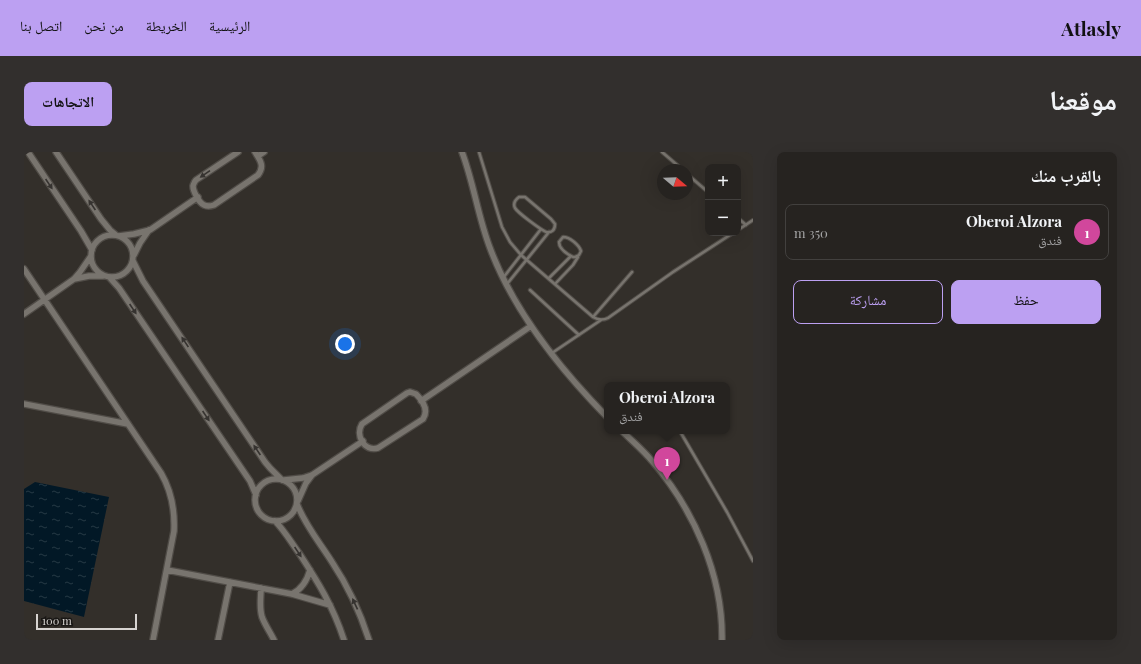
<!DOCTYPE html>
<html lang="ar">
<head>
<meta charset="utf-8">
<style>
  :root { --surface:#262320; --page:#322f2d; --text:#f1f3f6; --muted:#a4a4a5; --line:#42403e; --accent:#bca0f2 }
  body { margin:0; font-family:"Playfair Display","Noto Naskh Arabic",serif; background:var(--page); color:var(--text); direction:rtl }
  .controls { position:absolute; right:12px; top:12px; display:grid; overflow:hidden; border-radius:8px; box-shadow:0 4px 16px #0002 }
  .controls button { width:36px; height:36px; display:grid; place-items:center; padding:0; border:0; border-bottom:1px solid var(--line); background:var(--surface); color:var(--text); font:20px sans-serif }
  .compass { position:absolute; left:633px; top:12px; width:36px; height:36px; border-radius:50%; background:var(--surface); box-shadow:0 4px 16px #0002; rotate:109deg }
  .scale { position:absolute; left:12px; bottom:10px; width:101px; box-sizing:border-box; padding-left:4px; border:2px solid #d7d4d1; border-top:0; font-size:11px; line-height:14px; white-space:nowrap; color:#d7d4d1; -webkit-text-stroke:3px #191715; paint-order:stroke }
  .you { position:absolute; left:321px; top:192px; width:14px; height:14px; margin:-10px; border:3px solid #fff; border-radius:50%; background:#1a73e8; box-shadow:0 0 0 6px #1a73e833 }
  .badge { display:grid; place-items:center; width:26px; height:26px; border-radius:50%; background:var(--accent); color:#fff; font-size:13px; font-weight:700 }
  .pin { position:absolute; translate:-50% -33px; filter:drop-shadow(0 1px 2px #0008) }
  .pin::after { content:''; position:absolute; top:21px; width:14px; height:12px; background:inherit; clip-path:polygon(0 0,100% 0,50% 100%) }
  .popup { position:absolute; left:580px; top:230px; width:126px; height:52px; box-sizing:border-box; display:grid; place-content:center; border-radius:8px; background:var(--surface); filter:drop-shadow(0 1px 3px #0005); font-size:13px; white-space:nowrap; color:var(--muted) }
  .popup b { font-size:15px; color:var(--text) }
  .popup::after { content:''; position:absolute; left:50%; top:100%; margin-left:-8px; border:8px solid transparent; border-top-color:var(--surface) }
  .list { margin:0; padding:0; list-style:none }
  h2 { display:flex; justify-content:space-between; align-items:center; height:52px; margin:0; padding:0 16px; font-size:17px }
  h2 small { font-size:13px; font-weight:400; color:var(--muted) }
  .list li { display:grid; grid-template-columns:26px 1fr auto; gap:12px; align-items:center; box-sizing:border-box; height:56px; margin:0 8px 8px; padding:0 8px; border:1px solid var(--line); border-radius:8px }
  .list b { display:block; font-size:15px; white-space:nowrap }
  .list p { margin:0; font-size:13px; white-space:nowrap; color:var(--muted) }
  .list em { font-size:13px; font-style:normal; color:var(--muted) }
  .actions { display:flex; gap:8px; padding:12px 16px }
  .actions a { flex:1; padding:9px 0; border:1px solid var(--accent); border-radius:8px; text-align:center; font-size:14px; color:var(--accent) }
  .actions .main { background:var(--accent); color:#111 }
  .map { position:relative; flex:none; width:729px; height:488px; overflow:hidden; direction:ltr; border-radius:8px }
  header { display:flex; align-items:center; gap:24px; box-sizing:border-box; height:56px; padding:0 20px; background:var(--accent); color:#111 }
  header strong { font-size:19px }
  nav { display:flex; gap:22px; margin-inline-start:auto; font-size:14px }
  .intro { display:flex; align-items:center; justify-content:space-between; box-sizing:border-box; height:96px; padding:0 24px }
  h1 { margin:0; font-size:28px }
  .button { padding:10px 18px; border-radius:8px; background:var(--accent); color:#111; font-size:14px; font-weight:700 }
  main { display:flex; gap:24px; padding:0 24px }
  aside { flex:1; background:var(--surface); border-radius:8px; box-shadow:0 4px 16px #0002 }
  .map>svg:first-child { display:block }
  .water { fill:url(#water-ripples) }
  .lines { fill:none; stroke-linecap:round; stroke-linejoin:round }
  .lane-casing { stroke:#504c47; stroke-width:4.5 }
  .street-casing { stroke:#504c47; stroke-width:8 }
  .lane { stroke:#78746e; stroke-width:2.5 }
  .street { stroke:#78746e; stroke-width:5.5 }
  .oneway { fill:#363330 }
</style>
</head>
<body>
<header>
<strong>Atlasly</strong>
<nav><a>الرئيسية</a><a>الخريطة</a><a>من نحن</a><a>اتصل بنا</a></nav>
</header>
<div class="intro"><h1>موقعنا</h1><a class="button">الاتجاهات</a></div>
<main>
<aside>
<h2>بالقرب منك<small></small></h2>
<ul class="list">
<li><span class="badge" style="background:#d1479c">1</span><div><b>Oberoi Alzora</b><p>فندق</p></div><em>350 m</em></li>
</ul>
<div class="actions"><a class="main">حفظ</a><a>مشاركة</a></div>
</aside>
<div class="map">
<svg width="729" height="488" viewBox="0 0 729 488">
  <defs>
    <pattern id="water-ripples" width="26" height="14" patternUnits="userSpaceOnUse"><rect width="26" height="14" fill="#021826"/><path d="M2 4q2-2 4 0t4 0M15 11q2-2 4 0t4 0" fill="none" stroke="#263944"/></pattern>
  </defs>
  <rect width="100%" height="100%" fill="#332f2a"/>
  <!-- water -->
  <path class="water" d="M 11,330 L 85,345 L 60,465 L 0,449 L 0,337 Z"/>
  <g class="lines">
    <!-- lane casing -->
    <g class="lane-casing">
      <path id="lane" d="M 455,0 L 478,75 L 486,90 L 497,103 L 569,165 C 574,168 578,169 584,166 L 649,120 L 709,81
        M 638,0 L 659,18
        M 663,22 L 684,40
        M 495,45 L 501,45 L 527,67 L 531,72 C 531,78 528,81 522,80 C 516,77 494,61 491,56 C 489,52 491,48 495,45 Z
        M 714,66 L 722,73
        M 714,78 L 729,68
        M 539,85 C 546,85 555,93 557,99 L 555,103 L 551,105 L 549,105 C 543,102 535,97 535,90 Z
        M 479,126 L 517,77
        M 525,126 L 547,104
        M 483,132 L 525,80
        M 531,132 L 549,113 L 554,105
        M 506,138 L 555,183
        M 569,165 L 608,120
        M 528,201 L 577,168
        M 657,281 L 703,360 L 729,409"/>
    </g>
    <!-- street casing -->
    <g class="street-casing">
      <path id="street" d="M 4,0 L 57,79 L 68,98
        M 32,0 L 77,67 L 86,78 L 92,83
        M 214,0 L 172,28 C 170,30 170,31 169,34 C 169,39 175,51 180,53 C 184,55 187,54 190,53 L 234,23 C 241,14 236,8 231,0
        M 438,0 C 450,32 454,65 466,96 C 489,158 537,218 583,265
        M 234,4 L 240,0
        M67 104a21 21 0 1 1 42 0a21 21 0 1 1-42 0Z
        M 95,84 L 110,82 L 126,78 L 174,45
        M 110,103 L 116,91 L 125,78
        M 109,109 L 119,129 L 241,310 L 246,316 L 258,328
        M 0,117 L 137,321 C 148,340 151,358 150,379 L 129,488
        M 86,126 L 95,136 L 226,329 L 232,343
        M 50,127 L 65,124 L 79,124
        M 0,162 L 50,127 L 56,120 L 67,104
        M 386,240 L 392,242 C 399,249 405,258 399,267 L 354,296 C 340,300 331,283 338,272 L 383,241 Z
        M 397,249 L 507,174
        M 0,252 L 104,272
        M 598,279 C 608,289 619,298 628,309 C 670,358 699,423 698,488
        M231 348a21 21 0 1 1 42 0a21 21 0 1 1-42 0Z
        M 260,328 L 279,326 L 288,323 L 339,289
        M 274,349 L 282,331 L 288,323
        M 273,352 C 281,373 296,391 308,410 C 324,434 336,460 345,488
        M 251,369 C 260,378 267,390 275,401 C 294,430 309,454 320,488
        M 143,418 L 268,442 L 306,453
        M 237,436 C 237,446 235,455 238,465 C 241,473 246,480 250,488
        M 268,442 C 278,437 283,429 286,418
        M 194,488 L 206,430"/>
    </g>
    <!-- lane -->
    <use href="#lane" class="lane"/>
    <!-- street -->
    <use href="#street" class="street"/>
  </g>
  <!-- one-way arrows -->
  <defs><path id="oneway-solid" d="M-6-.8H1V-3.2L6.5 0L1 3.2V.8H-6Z"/></defs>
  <g class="oneway">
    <use href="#oneway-solid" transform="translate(181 22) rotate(146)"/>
    <use href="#oneway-solid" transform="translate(25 32) rotate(56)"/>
    <use href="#oneway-solid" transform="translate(68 53) rotate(-124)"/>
    <use href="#oneway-solid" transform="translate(109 157) rotate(56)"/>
    <use href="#oneway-solid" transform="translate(161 190) rotate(-124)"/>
    <use href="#oneway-solid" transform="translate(182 264) rotate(56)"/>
    <use href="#oneway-solid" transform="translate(233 298) rotate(-124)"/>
    <use href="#oneway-solid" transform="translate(274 400) rotate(56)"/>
    <use href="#oneway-solid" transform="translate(331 452) rotate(-115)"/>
  </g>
</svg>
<div class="controls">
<button>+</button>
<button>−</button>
</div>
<svg class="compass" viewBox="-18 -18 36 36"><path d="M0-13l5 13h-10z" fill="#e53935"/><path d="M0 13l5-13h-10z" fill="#a4a4a5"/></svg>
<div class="scale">100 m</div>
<div class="you"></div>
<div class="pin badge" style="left:643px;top:328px;background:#d1479c">1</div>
<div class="popup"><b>Oberoi Alzora</b>فندق</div>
</div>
</main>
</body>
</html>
